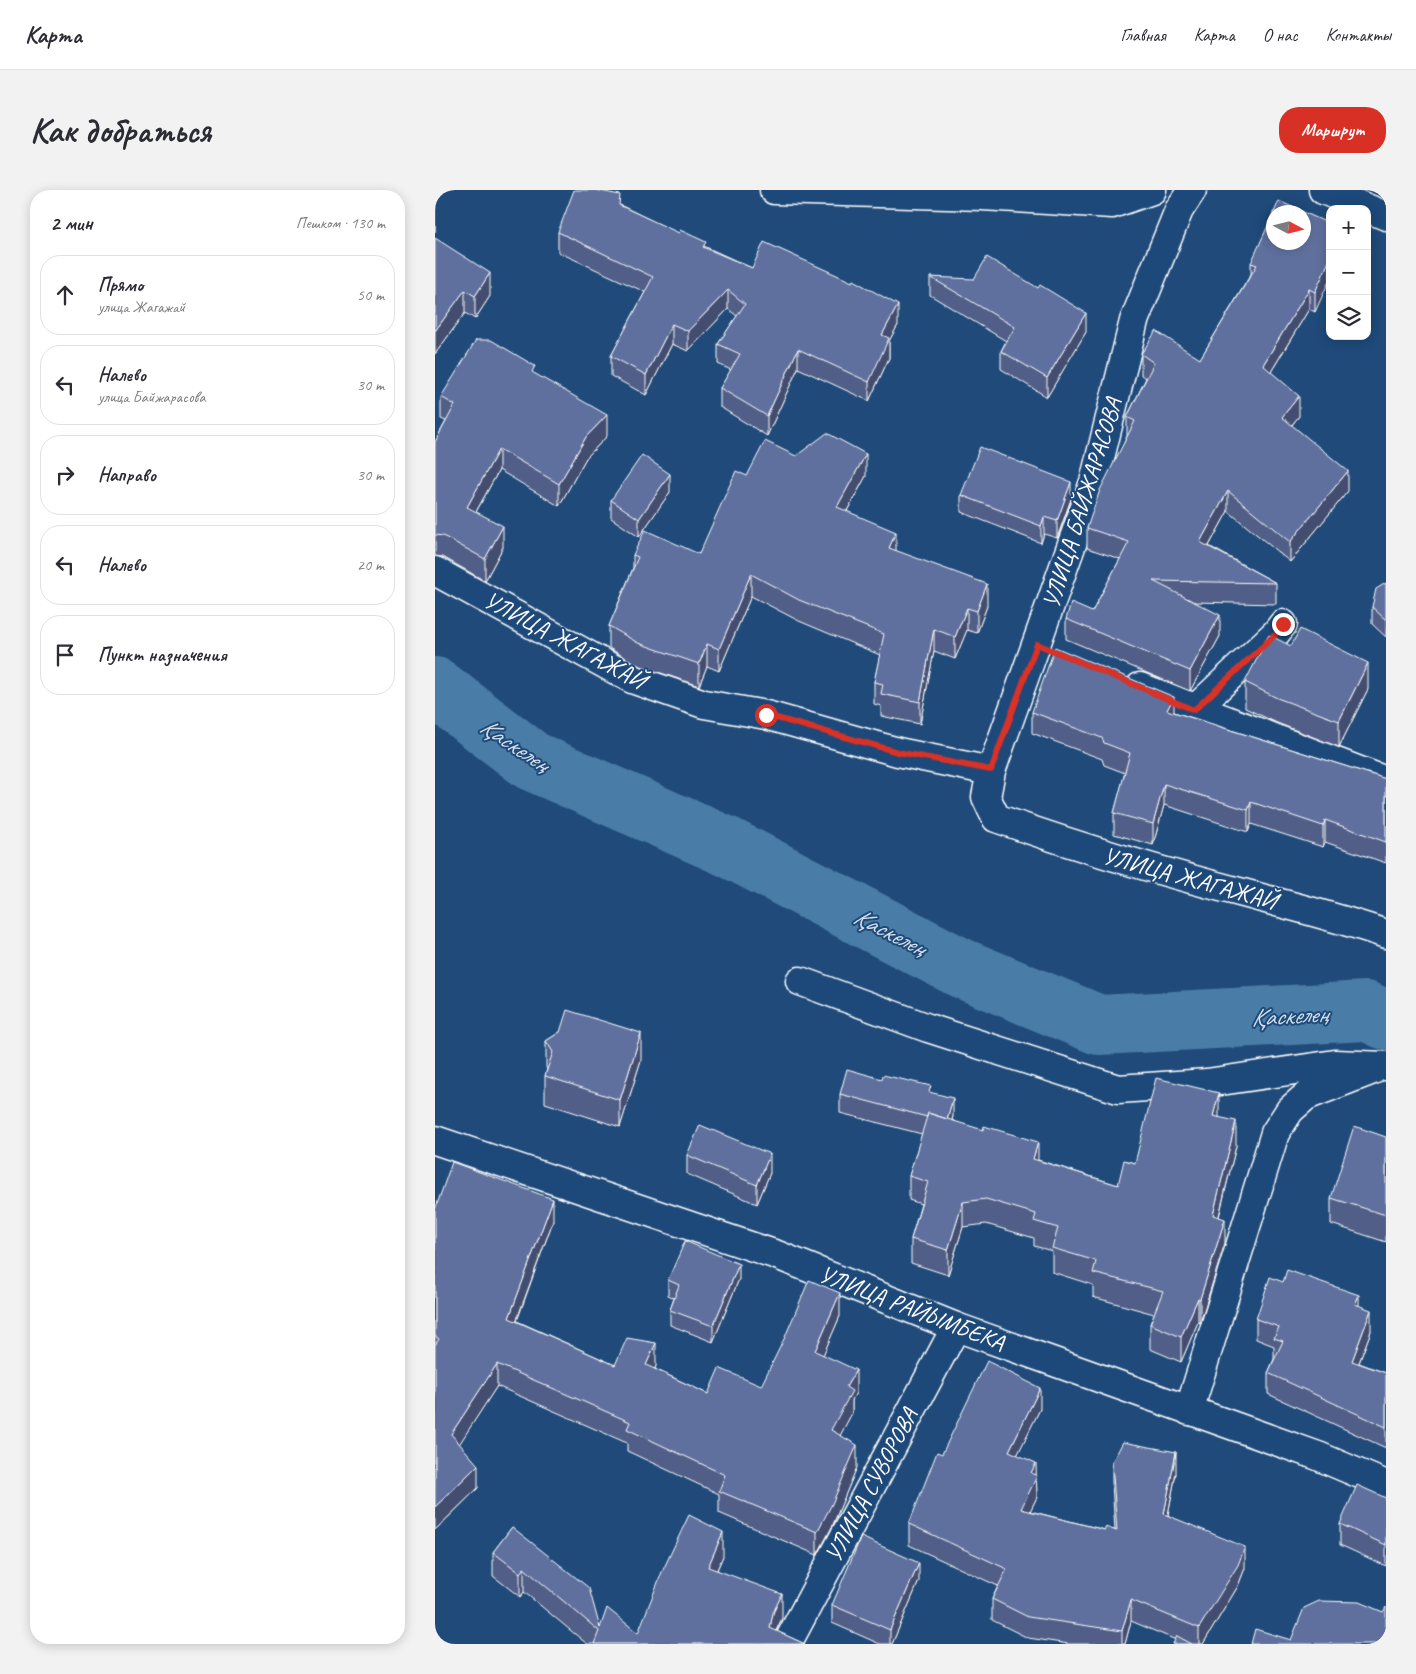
<!DOCTYPE html>
<html lang="ru">
<head>
<meta charset="utf-8">
<style>
  :root { --surface:#fff; --page:#f2f2f3; --text:#2b2b33; --muted:#7c7c81; --line:#e1e1e2; --accent:#d93025 }
  body { margin:0; font-family:Caveat,sans-serif; background:var(--page); color:var(--text) }
  .controls { position:absolute; right:15px; top:15px; display:grid; overflow:hidden; border-radius:10px; box-shadow:0 2px 12px #0003 }
  .controls button { width:45px; height:45px; display:grid; place-items:center; padding:0; border:0; border-bottom:1px solid var(--line); background:var(--surface); color:var(--text); font:25px sans-serif }
  .compass { position:absolute; left:831px; top:15px; width:45px; height:45px; border-radius:50%; background:var(--surface); box-shadow:0 2px 12px #0003; rotate:97deg }
  .stop { position:absolute; width:15px; height:15px; margin:-11px; border:4px solid #d93025; border-radius:50%; background:#fff }
  .stop.end { background:#d93025; border-color:#fff; box-shadow:0 1px 5px #0008 }
  .list { margin:0; padding:0; list-style:none }
  h2 { display:flex; justify-content:space-between; align-items:center; height:65px; margin:0; padding:0 20px; font-size:21px }
  h2 small { font-size:16px; font-weight:400; color:var(--muted) }
  .list li { display:grid; grid-template-columns:32px 1fr auto; gap:15px; align-items:center; box-sizing:border-box; height:80px; margin:0 10px 10px; padding:0 10px; border:1px solid var(--line); border-radius:20px }
  .list b { display:block; font-size:19px; white-space:nowrap }
  .list p { margin:0; font-size:16px; white-space:nowrap; color:var(--muted) }
  .list em { font-size:16px; font-style:normal; color:var(--muted) }
  .icon { flex:none; width:28px; height:28px; fill:none; stroke:currentColor; stroke-width:2; stroke-linecap:round; stroke-linejoin:round }
  .map { position:relative; flex:none; width:951px; height:1454px; overflow:hidden; border-radius:20px }
  header { display:flex; align-items:center; gap:30px; box-sizing:border-box; height:70px; padding:0 25px; background:var(--surface); border-bottom:1px solid var(--line) }
  header strong { font-size:24px }
  nav { display:flex; gap:28px; margin-inline-start:auto; font-size:18px }
  .intro { display:flex; align-items:center; justify-content:space-between; box-sizing:border-box; height:120px; padding:0 30px }
  h1 { margin:0; font-size:35px }
  .button { padding:12px 22px; border-radius:20px; background:var(--accent); color:#fff; font-size:18px; font-weight:700 }
  main { display:flex; gap:30px; padding:0 30px }
  aside { flex:1; background:var(--surface); border-radius:20px; box-shadow:0 2px 12px #0003 }
  .map>svg:first-child { display:block }
  .lines { fill:none; stroke-linecap:round; stroke-linejoin:round }
  .river { stroke:#497ca6; stroke-width:60 }
  .minor-casing { stroke:#fff; stroke-width:31 }
  .tertiary-casing { stroke:#fff; stroke-width:31 }
  .minor { stroke:#1f4a7a; stroke-width:28 }
  .tertiary { stroke:#1f4a7a; stroke-width:28 }
  .wall { fill:#515f88; stroke:#fff }
  .shaded-wall { fill:#424e6f; stroke:#fff }
  .building { fill:#5e6f9e; stroke:#fff; fill-rule:evenodd }
  .route { stroke:#d93025; stroke-width:6 }
  .labels { text-anchor:middle; stroke-width:4; stroke-linejoin:round; paint-order:stroke }
  .street-label { font-size:24px; fill:#fff; stroke:#1f4a7a }
  .water-label { font-size:25px; font-style:italic; fill:#d2dee9; stroke:#1f4a7a }
</style>
</head>
<body>
<header>
<strong>Карта</strong>
<nav><a>Главная</a><a>Карта</a><a>О нас</a><a>Контакты</a></nav>
</header>
<div class="intro"><h1>Как добраться</h1><a class="button">Маршрут</a></div>
<main>
<aside>
<h2>2 мин<small>Пешком · 130 m</small></h2>
<ul class="list">
<li><svg class="icon" aria-label="ahead" viewBox="0 0 24 24"><path d="M12 20V5M6 11l6-6 6 6"/></svg><div><b>Прямо</b><p>улица Жагажай</p></div><em>50 m</em></li>
<li><svg class="icon" aria-label="left" viewBox="0 0 24 24"><path d="M17 20v-9H6M10 6l-5 5 5 5"/></svg><div><b>Налево</b><p>улица Байжарасова</p></div><em>30 m</em></li>
<li><svg class="icon" aria-label="right" viewBox="0 0 24 24"><path d="M7 20v-9h11M14 6l5 5-5 5"/></svg><div><b>Направо</b></div><em>30 m</em></li>
<li><svg class="icon" aria-label="left" viewBox="0 0 24 24"><path d="M17 20v-9H6M10 6l-5 5 5 5"/></svg><div><b>Налево</b></div><em>20 m</em></li>
<li><svg class="icon" aria-label="arrive" viewBox="0 0 24 24"><path d="M6 21V4h12l-3 4 3 4H6"/></svg><div><b>Пункт назначения</b></div></li>
</ul>
</aside>
<div class="map">
<svg width="951" height="1454" viewBox="0 0 951 1454">
  <rect width="100%" height="100%" fill="#1f4a7a"/>
  <filter id="ink" filterUnits="userSpaceOnUse"><feTurbulence type="fractalNoise" baseFrequency=".02" numOctaves="2"/><feDisplacementMap in="SourceGraphic" scale="10" xChannelSelector="R" yChannelSelector="G"/><feConvolveMatrix kernelMatrix="1 2 1 2 8 2 1 2 1" color-interpolation-filters="sRGB"/></filter>
  <g filter="url(#ink)">
    <g class="lines">
      <!-- river -->
      <path class="river" d="M 0,497 L 97,571 L 293,657 L 526,778 L 664,835 L 931,821 L 951,830"/>
      <!-- minor casing -->
      <g class="minor-casing">
        <path id="minor" d="M 339,0 L 547,6 L 677,14 L 717,0
          M 757,0 L 744,20 L 699,131 L 659,292 L 556,581 L 551,607 L 561,628 C 643,657 727,682 812,704 C 859,717 905,728 951,744
          M 888,0 L 951,26
          M 0,381 L 197,489 L 269,514 L 331,525 L 463,562 L 556,581
          M 705,497 L 951,591
          M 759,520 L 841,443 L 848,434
          M 365,791 L 493,838 L 683,899 L 772,893 L 900,874 L 950,876
          M 754,1221 L 840,943 L 855,920 L 871,906 L 938,880
          M 352,1454 L 521,1137"/>
      </g>
      <!-- tertiary casing -->
      <g class="tertiary-casing">
        <path id="tertiary" d="M 0,950 L 342,1065 L 521,1137 L 883,1266 L 951,1295"/>
      </g>
      <!-- minor -->
      <use href="#minor" class="minor"/>
      <!-- tertiary -->
      <use href="#tertiary" class="tertiary"/>
    </g>
    <!-- wall -->
    <path class="wall" d="M 185,15 L 271,57 L 317,78 L 463,135 L 454,151 L 454,168 L 434,211 L 363,178 L 332,246 L 285,217 L 285,198 L 296,180 L 283,174 L 283,154 L 302,126 L 293,119 L 253,161 L 237,154 L 211,205 L 176,186 L 176,166 L 210,102 L 123,62 L 123,42 Z
      M 895,34 L 880,122 L 874,119 L 836,182 L 864,226 L 857,235 L 913,301 L 855,372 L 793,321 L 774,356 L 841,393 L 841,414 L 759,412 L 785,446 L 755,501 L 631,449 L 631,429 L 657,422 L 685,369 L 652,358 L 652,338 L 692,246 L 692,227 L 711,188 L 706,185 L 706,164 L 765,169 L 816,84 L 816,73 Z
      M 0,48 L 55,106 L 40,129 L 30,123 L 0,164 Z
      M 495,87 L 603,98 L 651,142 L 612,207 L 566,179 L 566,161 L 571,151 L 495,105 Z
      M 100,184 L 172,246 L 151,268 L 124,316 L 64,280 L 41,322 L 68,357 L 50,391 L 8,367 L 0,366 L 0,252 L 11,231 L 6,229 L 6,207 Z
      M 361,266 L 431,286 L 412,321 L 461,361 L 552,416 L 542,443 L 532,440 L 520,469 L 499,461 L 485,534 L 446,526 L 446,516 L 439,514 L 439,492 L 445,465 L 364,431 L 316,406 L 284,481 L 272,476 L 264,496 L 203,475 L 174,458 L 174,436 L 198,378 L 198,365 L 264,364 L 312,286 Z
      M 235,302 L 204,347 L 176,328 L 176,310 Z
      M 526,305 L 636,309 L 622,348 L 609,344 L 606,353 L 526,322 Z
      M 951,393 L 951,447 L 937,434 L 937,417 Z
      M 810,492 L 933,499 L 904,557 L 842,533 L 810,518 Z
      M 597,522 L 739,522 L 951,589 L 951,673 L 890,652 L 888,657 L 816,634 L 813,642 L 729,615 L 718,655 L 679,644 L 679,623 L 690,583 L 669,575 L 667,569 L 597,543 Z
      M 125,842 L 206,870 L 185,937 L 110,913 L 110,886 L 112,879 L 111,877 L 111,851 Z
      M 405,904 L 518,926 L 517,930 L 603,970 L 683,995 L 700,973 L 784,927 L 801,956 L 784,1027 L 790,1053 L 765,1133 L 763,1132 L 746,1172 L 715,1159 L 715,1134 L 719,1124 L 658,1107 L 658,1095 L 617,1082 L 617,1061 L 599,1056 L 599,1048 L 551,1034 L 528,1037 L 513,1085 L 476,1073 L 476,1049 L 486,1014 L 474,1010 L 474,986 L 487,944 L 405,923 Z
      M 951,947 L 951,1052 L 896,1034 L 896,1008 Z
      M 252,965 L 335,983 L 322,1014 L 252,984 Z
      M 0,1020 L 118,1031 L 82,1131 L 180,1175 L 221,1176 L 220,1179 L 273,1204 L 326,1196 L 405,1126 L 388,1165 L 421,1203 L 417,1210 L 417,1223 L 405,1245 L 422,1277 L 397,1337 L 382,1365 L 284,1323 L 284,1304 L 192,1261 L 192,1253 L 62,1196 L 24,1254 L 43,1298 L 0,1340 Z
      M 304,1089 L 278,1152 L 235,1135 L 235,1120 L 239,1108 L 233,1105 L 233,1090 Z
      M 848,1092 L 924,1116 L 936,1141 L 924,1173 L 951,1183 L 951,1258 L 833,1204 L 833,1183 L 839,1169 L 839,1156 L 821,1149 L 821,1129 Z
      M 605,1219 L 582,1265 L 601,1285 L 602,1307 L 595,1321 L 670,1340 L 680,1340 L 677,1294 L 677,1272 L 741,1283 L 733,1325 L 810,1378 L 803,1396 L 768,1454 L 738,1454 L 741,1450 L 696,1431 L 690,1454 L 634,1454 L 593,1448 L 557,1430 L 557,1409 L 563,1396 L 474,1355 L 474,1334 L 507,1264 Z
      M 951,1308 L 951,1376 L 905,1355 L 905,1334 Z
      M 77,1337 L 165,1438 L 203,1443 L 288,1366 L 282,1380 L 347,1428 L 341,1441 L 370,1454 L 152,1454 L 89,1402 L 85,1407 L 58,1386 L 58,1362 Z
      M 484,1391 L 457,1454 L 445,1454 L 397,1433 L 397,1415 Z"/>
    <!-- shaded-wall -->
    <path class="shaded-wall" d="M 0,0 L 1,0 L 0,42 Z
      M 895,69 L 895,89 L 880,122 L 880,102 Z
      M 55,83 L 55,106 L 40,129 L 40,106 Z
      M 874,99 L 874,119 L 828,195 L 828,175 Z
      M 30,100 L 30,123 L 0,164 L 0,141 Z
      M 293,100 L 293,119 L 253,161 L 253,141 Z
      M 463,115 L 463,135 L 454,151 L 454,168 L 434,211 L 434,192 L 447,145 Z
      M 651,123 L 651,142 L 612,207 L 612,188 Z
      M 237,134 L 237,154 L 211,205 L 211,185 Z
      M 363,159 L 363,178 L 332,246 L 332,226 Z
      M 864,206 L 864,226 L 847,247 L 847,227 Z
      M 172,225 L 172,246 L 151,268 L 124,316 L 124,294 L 151,247 Z
      M 64,259 L 64,280 L 32,338 L 32,317 Z
      M 431,264 L 431,286 L 402,339 L 402,317 Z
      M 913,281 L 913,301 L 855,372 L 855,352 Z
      M 235,284 L 235,302 L 204,347 L 204,329 Z
      M 636,292 L 636,309 L 622,348 L 622,331 Z
      M 793,301 L 793,321 L 765,372 L 765,352 Z
      M 609,327 L 609,344 L 606,353 L 606,336 Z
      M 68,336 L 68,357 L 50,391 L 50,369 Z
      M 461,342 L 461,364 L 454,358 Z
      M 316,384 L 316,406 L 284,481 L 284,459 Z
      M 552,394 L 552,416 L 542,443 L 542,421 Z
      M 532,418 L 532,440 L 520,469 L 520,447 Z
      M 785,425 L 785,446 L 755,501 L 755,481 Z
      M 499,439 L 499,461 L 485,534 L 485,512 Z
      M 272,454 L 272,476 L 264,496 L 264,474 Z
      M 933,473 L 933,499 L 904,557 L 904,531 Z
      M 739,507 L 739,529 L 732,520 Z
      M 729,594 L 729,615 L 718,655 L 718,634 Z
      M 816,612 L 816,634 L 813,642 L 813,620 Z
      M 890,630 L 890,652 L 888,657 L 888,636 Z
      M 206,843 L 206,870 L 185,937 L 185,910 Z
      M 784,903 L 784,928 L 778,926 Z
      M 518,908 L 518,926 L 512,950 L 512,931 Z
      M 801,931 L 801,956 L 778,1050 L 778,1025 Z
      M 603,952 L 603,977 L 598,969 Z
      M 335,964 L 335,983 L 322,1014 L 322,995 Z
      M 118,1009 L 118,1031 L 74,1151 L 74,1128 Z
      M 528,1012 L 528,1037 L 513,1085 L 513,1060 Z
      M 790,1029 L 790,1053 L 765,1133 L 765,1109 Z
      M 304,1074 L 304,1089 L 278,1152 L 278,1136 Z
      M 405,1103 L 405,1126 L 380,1184 L 380,1161 Z
      M 924,1105 L 924,1126 L 920,1114 Z
      M 763,1108 L 763,1132 L 746,1172 L 746,1147 Z
      M 936,1120 L 936,1141 L 917,1191 L 917,1171 Z
      M 221,1153 L 221,1176 L 211,1198 L 211,1175 Z
      M 62,1174 L 62,1196 L 16,1267 L 16,1244 Z
      M 421,1180 L 421,1203 L 417,1210 L 417,1223 L 396,1263 L 396,1240 L 411,1197 Z
      M 605,1198 L 605,1219 L 574,1282 L 574,1261 Z
      M 422,1255 L 422,1277 L 397,1337 L 382,1365 L 382,1342 Z
      M 741,1262 L 741,1283 L 729,1345 L 729,1324 Z
      M 601,1273 L 602,1307 L 586,1340 L 586,1319 L 596,1283 Z
      M 43,1275 L 43,1298 L 0,1340 L 0,1317 Z
      M 288,1342 L 288,1366 L 273,1400 L 273,1377 Z
      M 810,1357 L 810,1378 L 803,1396 L 768,1454 L 764,1454 L 764,1438 Z
      M 484,1373 L 484,1391 L 457,1454 L 455,1454 L 455,1440 Z
      M 89,1378 L 89,1402 L 85,1407 L 85,1383 Z
      M 347,1404 L 347,1428 L 338,1447 L 335,1438 L 338,1423 Z
      M 696,1410 L 696,1431 L 690,1454 L 687,1454 L 687,1441 Z"/>
    <!-- building -->
    <path class="building" d="M 139,0 L 160,0 L 185,5 L 184,15 L 244,43 L 245,40 L 271,52 L 268,57 L 317,78 L 329,52 L 417,92 L 418,90 L 463,115 L 447,145 L 454,148 L 434,192 L 363,159 L 332,226 L 285,198 L 305,164 L 283,154 L 310,114 L 293,100 L 253,141 L 237,134 L 211,185 L 176,166 L 218,87 L 123,42 Z
      M 844,11 L 895,34 L 895,69 L 880,102 L 874,99 L 828,175 L 864,206 L 847,227 L 913,281 L 855,352 L 793,301 L 765,352 L 841,393 L 718,391 L 785,425 L 755,481 L 631,429 L 636,413 L 657,422 L 694,352 L 652,338 L 665,300 L 700,231 L 692,227 L 719,173 L 706,164 L 721,141 L 765,169 L 822,75 L 816,73 ZM 838,22 L 868,22 L 868,52 L 838,52 Z
      M 0,48 L 55,83 L 40,106 L 30,100 L 0,141 Z
      M 552,67 L 603,98 L 605,95 L 651,123 L 612,188 L 566,161 L 580,137 L 495,87 L 539,89 Z
      M 41,150 L 56,150 L 100,176 L 97,182 L 172,225 L 151,247 L 124,294 L 64,259 L 32,317 L 68,336 L 50,369 L 8,346 L 0,345 L 0,252 L 20,215 L 6,207 Z
      M 392,243 L 431,264 L 402,317 L 461,342 L 454,358 L 552,394 L 542,421 L 532,418 L 520,447 L 499,439 L 485,512 L 446,504 L 448,494 L 439,492 L 449,444 L 364,410 L 316,384 L 284,459 L 272,454 L 264,474 L 203,453 L 174,436 L 203,367 L 198,365 L 210,340 L 264,364 L 301,281 L 312,286 L 330,251 L 361,266 Z
      M 545,257 L 636,292 L 622,331 L 609,327 L 606,336 L 526,305 Z
      M 207,265 L 235,284 L 204,329 L 176,310 Z
      M 951,393 L 951,430 L 937,417 L 941,399 Z
      M 865,439 L 933,473 L 904,531 L 842,508 L 810,492 L 834,445 L 856,456 Z
      M 620,457 L 739,507 L 732,520 L 951,589 L 951,652 L 890,630 L 888,636 L 816,612 L 813,620 L 729,594 L 718,634 L 679,623 L 695,563 L 669,553 L 667,548 L 597,522 Z
      M 132,820 L 206,843 L 185,910 L 110,886 L 118,862 L 111,851 L 125,842 Z
      M 412,879 L 447,889 L 448,885 L 496,896 L 494,902 L 518,908 L 512,929 L 493,923 L 492,927 L 405,904 Z
      M 721,888 L 784,903 L 778,926 L 801,931 L 778,1025 L 790,1029 L 765,1109 L 763,1108 L 746,1147 L 715,1134 L 728,1101 L 658,1083 L 661,1071 L 617,1058 L 623,1038 L 599,1031 L 601,1024 L 551,1009 L 528,1012 L 513,1060 L 476,1049 L 493,992 L 474,986 L 493,923 L 548,940 L 549,936 L 603,952 L 598,969 L 683,995 L 689,970 L 700,973 Z
      M 265,935 L 335,964 L 322,995 L 252,965 Z
      M 919,936 L 951,947 L 951,1025 L 896,1008 Z
      M 17,972 L 118,1009 L 74,1128 L 180,1175 L 192,1148 L 221,1153 L 211,1175 L 273,1204 L 284,1178 L 326,1196 L 350,1147 L 374,1090 L 405,1103 L 380,1161 L 421,1180 L 411,1197 L 417,1201 L 396,1240 L 422,1255 L 397,1314 L 382,1342 L 284,1301 L 290,1285 L 192,1239 L 195,1232 L 62,1174 L 16,1244 L 43,1275 L 0,1317 L 0,1155 L 4,1149 L 0,1146 L 0,1020 Z
      M 250,1051 L 304,1074 L 278,1136 L 235,1120 L 244,1095 L 233,1090 Z
      M 852,1080 L 924,1105 L 920,1114 L 936,1120 L 917,1171 L 951,1183 L 951,1237 L 833,1183 L 848,1151 L 839,1148 L 844,1137 L 821,1129 L 835,1087 L 848,1092 Z
      M 552,1171 L 605,1198 L 574,1261 L 601,1273 L 596,1283 L 602,1286 L 586,1319 L 670,1340 L 670,1337 L 682,1341 L 677,1272 L 688,1252 L 741,1262 L 729,1324 L 810,1357 L 803,1375 L 764,1438 L 696,1410 L 687,1441 L 593,1427 L 557,1409 L 572,1379 L 474,1334 L 502,1262 L 507,1264 Z
      M 922,1295 L 951,1308 L 951,1355 L 905,1334 Z
      M 254,1325 L 288,1342 L 273,1377 L 347,1404 L 338,1423 L 335,1438 L 370,1454 L 159,1454 L 164,1441 L 89,1378 L 85,1383 L 58,1362 L 77,1337 L 154,1398 L 165,1438 L 172,1418 L 203,1443 L 227,1382 Z
      M 426,1347 L 484,1373 L 455,1440 L 397,1415 Z
      M 884,1411 L 924,1412 L 948,1422 L 951,1417 L 951,1454 L 816,1454 L 820,1439 L 856,1450 L 869,1418 Z
      M 742,1446 L 757,1454 L 738,1454 Z"/>
  </g>
  <g class="lines" filter="url(#ink)">
    <!-- route -->
    <path class="route" d="M 331,525 L 463,562 L 556,580 L 602,454 L 759,520 L 842,443 L 848,434"/>
  </g>
  <g class="labels">
    <!-- street labels -->
    <g class="street-label">
      <text transform="translate(647 313) rotate(-73)" y="8">УЛИЦА БАЙЖАРАСОВА</text>
      <text transform="translate(130 450) rotate(28)" y="8">УЛИЦА ЖАГАЖАЙ</text>
      <text transform="translate(755 688) rotate(15)" y="8">УЛИЦА ЖАГАЖАЙ</text>
      <text transform="translate(477 1118) rotate(21)" y="8">УЛИЦА РАЙЫМБЕКА</text>
      <text transform="translate(436 1295) rotate(-62)" y="8">УЛИЦА СУВОРОВА</text>
    </g>
    <!-- water labels -->
    <g class="water-label">
      <text transform="translate(80 554) rotate(34)" y="9">Қаскелең</text>
      <text transform="translate(455 741) rotate(27)" y="9">Қаскелең</text>
      <text transform="translate(854 825) rotate(-3)" y="9">Қаскелең</text>
    </g>
  </g>
</svg>
<div class="controls">
<button>+</button>
<button>−</button>
<button><svg class="icon" aria-label="layers" viewBox="0 0 24 24"><path d="M12 4l9 5-9 5-9-5zM3 14l9 5 9-5"/></svg></button>
</div>
<svg class="compass" viewBox="-18 -18 36 36"><path d="M0-13l5 13h-10z" fill="#e53935"/><path d="M0 13l5-13h-10z" fill="#7c7c81"/></svg>
<div class="stop" style="left:331px;top:525px"></div>
<div class="stop end" style="left:848px;top:434px"></div>
</div>
</main>
</body>
</html>
